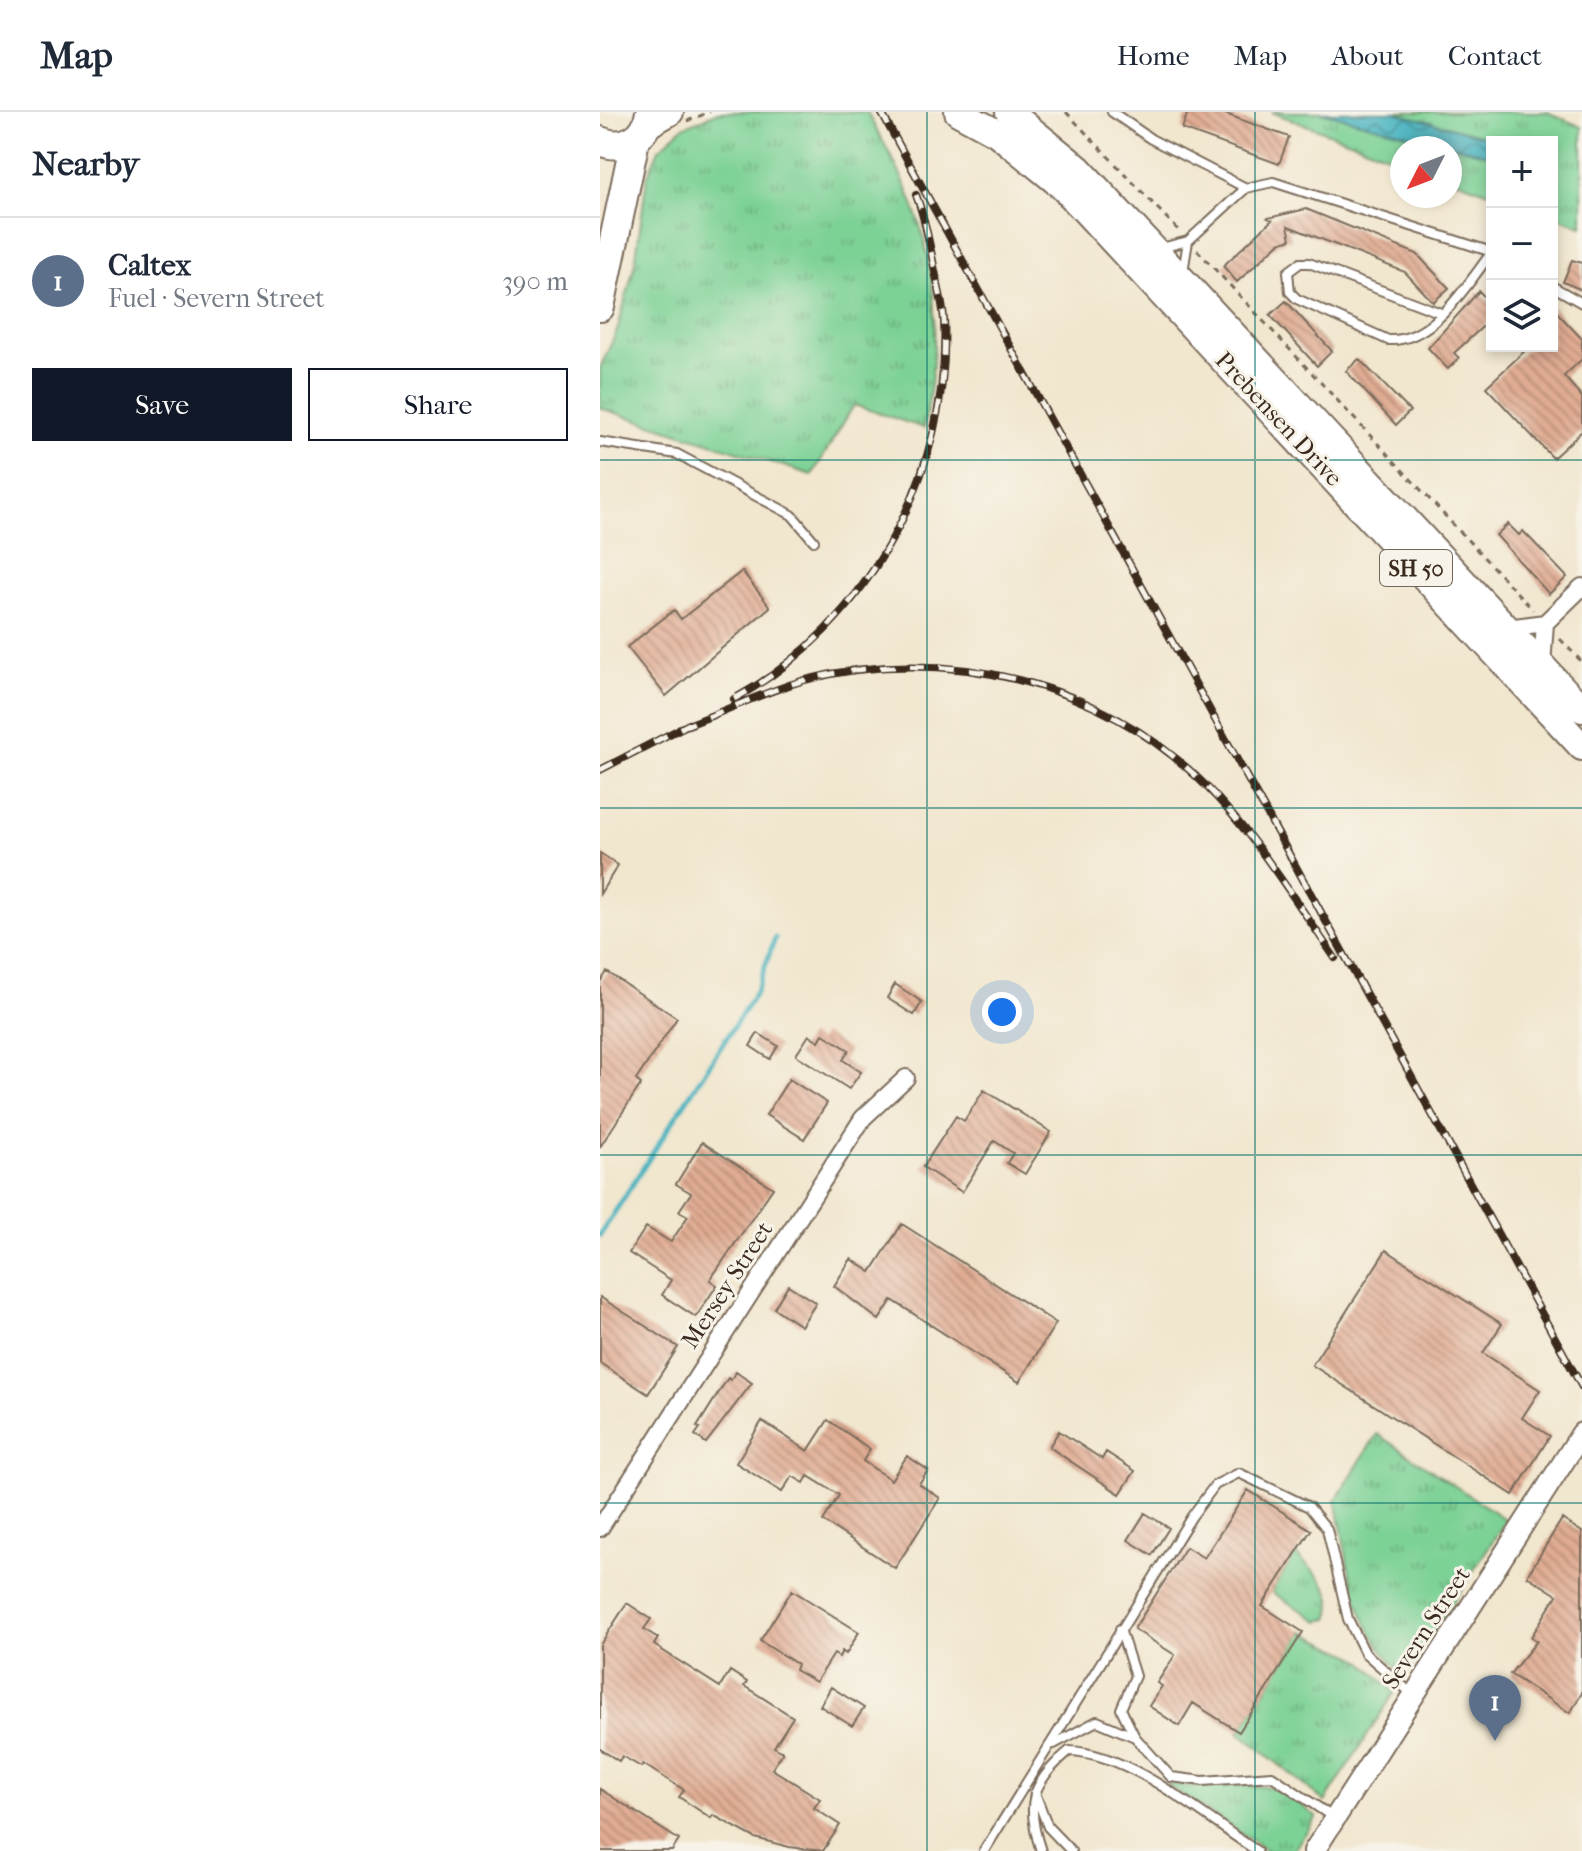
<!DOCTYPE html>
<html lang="en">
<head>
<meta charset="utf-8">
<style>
  :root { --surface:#fff; --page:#f2f2f3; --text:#1f2937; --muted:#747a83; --line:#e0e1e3; --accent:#111827 }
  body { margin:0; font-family:"IM FELL French Canon",serif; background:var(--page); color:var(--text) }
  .controls { position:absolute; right:24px; top:24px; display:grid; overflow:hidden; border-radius:0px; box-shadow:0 4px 12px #0003 }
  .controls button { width:72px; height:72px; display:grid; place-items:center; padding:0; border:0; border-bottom:2px solid var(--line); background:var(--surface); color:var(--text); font:40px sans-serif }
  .compass { position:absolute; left:790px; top:24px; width:72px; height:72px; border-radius:50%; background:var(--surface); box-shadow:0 4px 12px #0003; rotate:228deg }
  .you { position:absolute; left:402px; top:900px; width:28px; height:28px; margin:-20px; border:6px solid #fff; border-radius:50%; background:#1a73e8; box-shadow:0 0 0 12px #1a73e833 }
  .badge { display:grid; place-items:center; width:52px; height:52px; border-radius:50%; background:var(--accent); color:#fff; font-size:26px; font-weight:700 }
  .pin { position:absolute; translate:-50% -66px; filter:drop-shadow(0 2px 4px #0008) }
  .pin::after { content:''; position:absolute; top:42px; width:28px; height:24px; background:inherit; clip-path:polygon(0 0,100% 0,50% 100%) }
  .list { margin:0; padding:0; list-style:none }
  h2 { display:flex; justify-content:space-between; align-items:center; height:104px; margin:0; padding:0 32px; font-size:34px }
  h2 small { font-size:26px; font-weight:400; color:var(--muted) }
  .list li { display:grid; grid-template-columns:52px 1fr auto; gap:24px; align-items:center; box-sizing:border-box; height:128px; padding:0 32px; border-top:2px solid var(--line) }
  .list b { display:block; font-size:30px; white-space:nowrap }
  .list p { margin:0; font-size:26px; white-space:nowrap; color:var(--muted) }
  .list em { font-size:26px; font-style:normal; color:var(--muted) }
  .actions { display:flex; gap:16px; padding:24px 32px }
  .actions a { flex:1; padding:18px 0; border:2px solid var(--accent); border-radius:0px; text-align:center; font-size:28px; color:var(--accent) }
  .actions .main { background:var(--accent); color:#fff }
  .icon { flex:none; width:44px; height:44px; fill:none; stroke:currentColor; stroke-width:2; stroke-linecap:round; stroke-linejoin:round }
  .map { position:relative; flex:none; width:982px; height:1739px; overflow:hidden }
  header { display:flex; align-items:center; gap:48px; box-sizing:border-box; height:112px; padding:0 40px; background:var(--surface); border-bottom:2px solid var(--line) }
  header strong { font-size:38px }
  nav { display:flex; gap:44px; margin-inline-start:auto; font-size:28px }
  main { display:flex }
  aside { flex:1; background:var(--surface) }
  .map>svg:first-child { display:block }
  .grass { fill:url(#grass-tufts); stroke:#5c7e5a; stroke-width:2 }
  .water { fill:url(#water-waves); stroke:#406e6f; stroke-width:2 }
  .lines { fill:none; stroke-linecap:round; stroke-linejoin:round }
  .stream { stroke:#45b3c0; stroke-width:5 }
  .building { fill:url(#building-back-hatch) }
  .service-casing { stroke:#7b6c5c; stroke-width:12 }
  .minor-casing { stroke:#7b6c5c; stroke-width:20 }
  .tertiary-casing { stroke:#7b6c5c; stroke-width:24 }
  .primary-casing { stroke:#7b6c5c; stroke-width:30 }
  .trunk-casing { stroke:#7b6c5c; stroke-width:32 }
  .path { stroke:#7b6c5c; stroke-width:3; stroke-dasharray:6 6; stroke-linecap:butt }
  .service { stroke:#fff; stroke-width:8 }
  .minor { stroke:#fff; stroke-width:16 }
  .tertiary { stroke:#fff; stroke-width:20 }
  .primary { stroke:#fff; stroke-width:26 }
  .trunk { stroke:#fff; stroke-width:28 }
  .rail-casing { stroke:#3b2a1e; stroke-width:8 }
  .rail { stroke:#f7f3e8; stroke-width:5; stroke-dasharray:15; stroke-linecap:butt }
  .grid { fill:none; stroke:#0f766e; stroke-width:2; stroke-opacity:0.55 }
  .labels { text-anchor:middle; stroke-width:6; stroke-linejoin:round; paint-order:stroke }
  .shield { fill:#f7f3e8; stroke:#73665b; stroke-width:2 }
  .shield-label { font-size:22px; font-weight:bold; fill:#3b2a1e }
  .street-label { font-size:24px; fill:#3b2a1e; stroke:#f7f3e8 }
</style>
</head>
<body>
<header>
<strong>Map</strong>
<nav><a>Home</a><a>Map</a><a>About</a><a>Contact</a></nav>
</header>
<main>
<aside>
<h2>Nearby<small></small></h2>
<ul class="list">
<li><span class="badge" style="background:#5c6f8a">1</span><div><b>Caltex</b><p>Fuel · Severn Street</p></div><em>390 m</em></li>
</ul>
<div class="actions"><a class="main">Save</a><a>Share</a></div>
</aside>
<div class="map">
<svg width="982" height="1739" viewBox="0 0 982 1739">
  <defs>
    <pattern id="grass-tufts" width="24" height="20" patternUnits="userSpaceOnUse" patternTransform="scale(2)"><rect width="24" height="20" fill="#7cd195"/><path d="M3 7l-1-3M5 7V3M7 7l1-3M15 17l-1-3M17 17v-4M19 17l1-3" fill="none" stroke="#67aa79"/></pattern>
    <pattern id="water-waves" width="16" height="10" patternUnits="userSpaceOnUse" patternTransform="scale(2)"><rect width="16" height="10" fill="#45b3c0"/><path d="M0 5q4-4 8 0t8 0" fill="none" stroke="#3b929b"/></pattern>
    <pattern id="building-back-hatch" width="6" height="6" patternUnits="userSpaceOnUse" patternTransform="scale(2)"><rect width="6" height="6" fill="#e0ac93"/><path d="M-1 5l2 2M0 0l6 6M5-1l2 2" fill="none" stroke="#b78c77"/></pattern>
  </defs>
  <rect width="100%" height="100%" fill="#f7f3e8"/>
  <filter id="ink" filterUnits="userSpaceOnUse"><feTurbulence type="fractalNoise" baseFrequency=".0125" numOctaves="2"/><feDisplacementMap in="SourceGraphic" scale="16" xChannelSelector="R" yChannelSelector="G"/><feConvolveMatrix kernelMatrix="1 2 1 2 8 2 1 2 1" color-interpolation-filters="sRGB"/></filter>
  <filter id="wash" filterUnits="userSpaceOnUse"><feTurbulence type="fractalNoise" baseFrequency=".006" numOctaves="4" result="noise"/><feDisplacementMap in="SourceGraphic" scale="32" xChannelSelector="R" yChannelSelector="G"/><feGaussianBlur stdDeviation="1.8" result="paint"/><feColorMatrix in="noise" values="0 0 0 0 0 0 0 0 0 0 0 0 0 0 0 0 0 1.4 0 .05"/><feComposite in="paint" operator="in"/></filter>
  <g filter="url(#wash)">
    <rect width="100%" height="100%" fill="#f1e6ce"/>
    <!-- grass -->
    <path class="grass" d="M 118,0 L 267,0 C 282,29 300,57 311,87 C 340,160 339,241 324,316 L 254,293 L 212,363 L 0,296 L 0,256 L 17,219 L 35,152 L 47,65 L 59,37 L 83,15 Z
      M 671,0 L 947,0 L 982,15 L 982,114 L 952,103 L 952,30 L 892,30 L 892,81 L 850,66 L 850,36 L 802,36 L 802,48 Z
      M 777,1322 L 906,1408 L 805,1565 C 750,1510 751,1460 736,1388 Z
      M 695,1442 C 713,1458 741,1480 729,1507 L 719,1509 L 671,1480 Z
      M 703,1520 L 760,1547 L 795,1580 L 725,1690 L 639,1620 Z
      M 571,1671 C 605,1681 646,1666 679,1679 C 692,1684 705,1697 717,1705 L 693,1739 L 668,1739 L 567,1673 Z"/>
    <!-- water -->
    <path class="water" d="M 721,0 L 794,0 L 904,30 L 892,30 L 892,44 Z"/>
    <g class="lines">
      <!-- stream -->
      <path class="stream" d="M 0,1123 L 156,880 L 175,826"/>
    </g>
    <g id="blocks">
      <!-- building -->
      <path class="building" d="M 588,0 L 620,0 L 689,25 L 679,52 L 582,17 Z
        M 706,97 L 817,142 L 849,176 L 833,190 L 805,160 L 688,114 L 691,127 L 679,131 L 637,170 L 623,154 L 672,108 L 668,106 Z
        M 972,148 L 982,151 L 982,178 L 963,170 Z
        M 879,179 L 892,193 L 892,206 L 854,241 L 859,246 L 848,257 L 828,236 Z
        M 686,189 L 732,239 L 717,254 L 670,203 Z
        M 952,195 L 982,227 L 982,247 L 964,264 L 982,285 L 982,319 L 953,346 L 886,275 L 930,234 L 952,234 Z
        M 759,247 L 810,299 L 796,313 L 746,259 Z
        M 908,412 L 919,423 L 923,419 L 967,465 L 949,482 L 896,423 Z
        M 142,459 L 170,495 L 66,584 L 27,535 L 74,498 L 81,507 Z
        M 0,741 L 18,753 L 0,782 Z
        M 7,860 L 77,906 L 36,968 L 41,972 L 0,1035 L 0,870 Z
        M 295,872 L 322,890 L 314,903 L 287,886 Z
        M 158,921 L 178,934 L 170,947 L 150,934 Z
        M 223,922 L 249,938 L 243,948 L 261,960 L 249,977 L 196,943 L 209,923 L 219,929 Z
        M 189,967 L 227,991 L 204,1027 L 166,1003 Z
        M 384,978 L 451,1020 L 425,1062 L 407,1051 L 413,1041 L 394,1029 L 362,1080 L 323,1055 L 356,1004 L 364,1009 Z
        M 102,1030 L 173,1076 L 110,1168 L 117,1173 L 96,1205 L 62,1183 L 71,1168 L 29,1141 L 46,1115 L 71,1130 L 88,1104 L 79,1099 L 91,1081 L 76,1072 Z
        M 302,1112 L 456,1211 L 419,1270 L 292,1188 L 279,1208 L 234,1174 L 251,1147 L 271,1160 Z
        M 786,1138 L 902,1212 L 883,1241 L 940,1278 L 922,1306 L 950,1324 L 913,1383 L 712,1253 Z
        M 188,1173 L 216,1191 L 201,1214 L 174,1196 Z
        M 0,1185 L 78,1235 L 48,1282 L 0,1251 Z
        M 136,1260 L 152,1271 L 106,1331 L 95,1323 L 100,1316 L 97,1315 L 128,1266 L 131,1268 Z
        M 228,1308 L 270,1337 L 263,1349 L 291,1368 L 307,1344 L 328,1358 L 319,1372 L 340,1386 L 295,1456 L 223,1409 L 239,1383 L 208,1364 L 204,1371 L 192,1364 L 182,1380 L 136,1351 L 162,1309 L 208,1339 Z
        M 459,1319 L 502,1347 L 506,1340 L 535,1359 L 520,1382 L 449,1335 Z
        M 648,1378 L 711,1418 L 662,1494 L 703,1520 L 639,1620 L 593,1591 L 579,1614 L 549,1594 L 562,1574 L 557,1571 L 575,1543 L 534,1517 L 586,1435 L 604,1446 Z
        M 545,1401 L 569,1416 L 552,1443 L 528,1428 Z
        M 962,1407 L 982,1420 L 982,1581 L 970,1601 L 910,1562 L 937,1529 L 931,1525 L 957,1483 L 927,1464 Z
        M 192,1478 L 259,1520 L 246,1542 L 242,1539 L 239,1545 L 234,1542 L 216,1570 L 195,1558 L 197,1552 L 160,1529 Z
        M 27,1491 L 51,1507 L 44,1517 L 58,1526 L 54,1533 L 120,1575 L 130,1559 L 147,1570 L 144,1574 L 193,1605 L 174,1635 L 183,1640 L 172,1657 L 220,1687 L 214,1696 L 240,1713 L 223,1739 L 189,1735 L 155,1726 L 113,1703 L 111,1706 L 79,1685 L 84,1678 L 43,1652 L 41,1655 L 22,1644 L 19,1649 L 0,1637 L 0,1533 Z
        M 231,1575 L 264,1596 L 252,1614 L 220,1594 Z
        M 0,1677 L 79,1728 L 72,1739 L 0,1739 Z"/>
    </g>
  </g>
  <g filter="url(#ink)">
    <use href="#blocks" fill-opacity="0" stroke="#7b6c5c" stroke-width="2"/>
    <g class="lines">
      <!-- service casing -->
      <g class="service-casing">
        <path id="service" d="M 512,0 L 551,27 L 646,76
          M 561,136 L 588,129 L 646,76 L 673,70 L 892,140
          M 583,160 L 588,129
          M 952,174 L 982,191
          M 841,201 L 709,151 L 700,151 L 688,160 L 690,180 L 697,187 L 788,228 C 833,231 868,171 892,140
          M 0,330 L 77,342 L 192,403 L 214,429
          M 520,1517 L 535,1564 L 521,1597 L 535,1625 L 571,1665 L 603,1669 L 672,1664 L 734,1706
          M 454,1632 L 497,1609 L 535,1625
          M 435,1681 L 448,1715 L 471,1739
          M 384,1739 L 592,1404 L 615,1373 L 639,1361 L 709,1395 L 727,1417 L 748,1507 L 765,1541 L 812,1582
          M 441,1739 C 425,1692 431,1671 469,1639 C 532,1641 604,1705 657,1739"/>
      </g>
      <!-- minor casing -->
      <g class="minor-casing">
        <path id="minor" d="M 907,516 L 945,511 L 982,475
          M 942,554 L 945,511
          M 0,1416 L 263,1006 L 306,966"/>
      </g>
      <!-- tertiary casing -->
      <g class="tertiary-casing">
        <path id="tertiary" d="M 714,1739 L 982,1321"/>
      </g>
      <!-- primary casing -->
      <g class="primary-casing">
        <path id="primary" d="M 358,0 L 397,21 L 462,74 L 982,635
          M 409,0 L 479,57 L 982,597
          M 47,13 L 70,0"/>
      </g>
      <!-- trunk casing -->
      <g class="trunk-casing">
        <path id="trunk" d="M 0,29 C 24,39 47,26 50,0
          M 0,195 L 35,28"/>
      </g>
      <!-- path -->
      <path class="path" d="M 466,0 L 581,121
        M 87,9 L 110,0
        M 597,138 L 933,498
        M 960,527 L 982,550"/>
      <!-- service -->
      <use href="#service" class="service"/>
      <!-- minor -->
      <use href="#minor" class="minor"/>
      <!-- tertiary -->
      <use href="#tertiary" class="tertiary"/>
      <!-- primary -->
      <use href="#primary" class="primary"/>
      <!-- trunk -->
      <use href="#trunk" class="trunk"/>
      <!-- rail casing -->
      <g class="rail-casing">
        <path id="rail" d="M 281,0 L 982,1275
          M 134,587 C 269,513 351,360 344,208 C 343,190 337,171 334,154 C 329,130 325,106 316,83
          M 80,616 C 121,601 163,580 205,568 C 343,532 502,569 604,672 C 655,723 694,787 735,846
          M 0,658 L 89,612"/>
      </g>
      <!-- rail -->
      <use href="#rail" class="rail"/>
    </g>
  </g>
  <!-- grid -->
  <path class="grid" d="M 327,0 L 327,1739M 655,0 L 655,1739M 0,348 L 982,348M 0,696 L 982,696M 0,1043 L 982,1043M 0,1391 L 982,1391"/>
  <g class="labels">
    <!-- shield labels -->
    <rect class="shield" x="780" y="438" width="72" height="36" rx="6"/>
    <g class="shield-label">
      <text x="816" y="464">SH 50</text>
    </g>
    <!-- street labels -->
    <g class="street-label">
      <text transform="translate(679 307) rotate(47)" y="8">Prebensen Drive</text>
      <text transform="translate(127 1173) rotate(-57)" y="8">Mersey Street</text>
      <text transform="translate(826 1516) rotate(-57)" y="8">Severn Street</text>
    </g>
  </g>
</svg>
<div class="controls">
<button>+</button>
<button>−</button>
<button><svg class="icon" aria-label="layers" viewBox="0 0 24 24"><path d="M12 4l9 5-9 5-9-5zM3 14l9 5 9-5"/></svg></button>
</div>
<svg class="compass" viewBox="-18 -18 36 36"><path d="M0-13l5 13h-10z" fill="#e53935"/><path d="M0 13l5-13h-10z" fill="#747a83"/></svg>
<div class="you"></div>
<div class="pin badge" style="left:895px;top:1629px;background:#5c6f8a">1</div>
</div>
</main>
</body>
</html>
